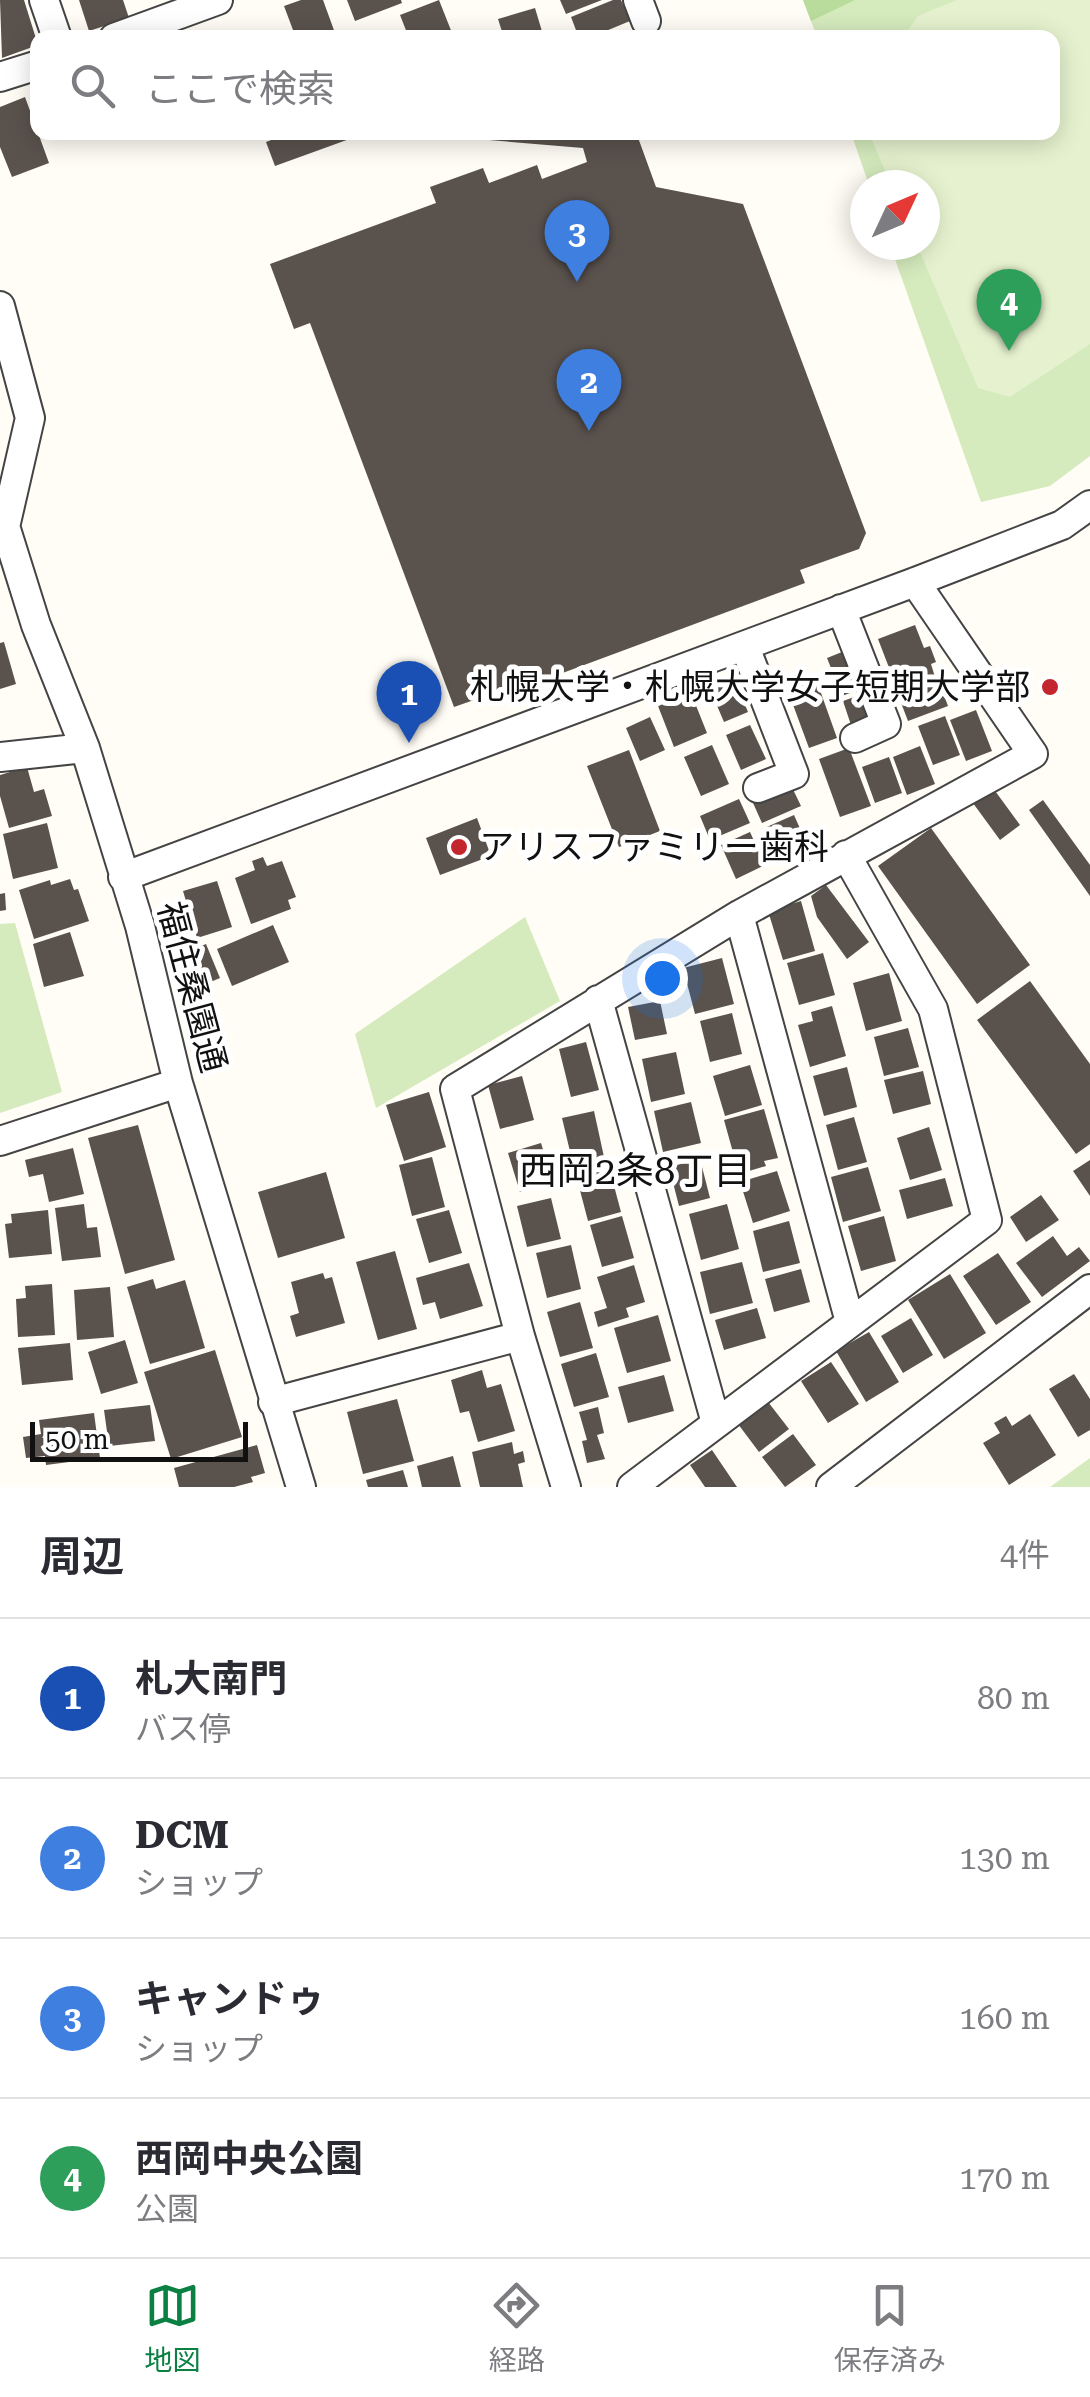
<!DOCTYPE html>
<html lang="ja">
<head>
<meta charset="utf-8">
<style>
  :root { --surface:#fff; --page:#f2f2f3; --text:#2b2b33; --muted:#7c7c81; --line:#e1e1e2; --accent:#0b8043 }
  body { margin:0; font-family:"Roboto Serif","Noto Sans JP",serif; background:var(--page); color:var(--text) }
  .compass { position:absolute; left:850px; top:170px; width:90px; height:90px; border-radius:50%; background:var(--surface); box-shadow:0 5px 25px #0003; rotate:46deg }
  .scale { position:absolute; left:30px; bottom:25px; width:218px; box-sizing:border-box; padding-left:10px; border:5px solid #111; border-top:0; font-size:28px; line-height:35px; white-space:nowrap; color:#111; -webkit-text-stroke:8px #fff; paint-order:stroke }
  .you { position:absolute; left:662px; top:978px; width:35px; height:35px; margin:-25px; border:8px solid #fff; border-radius:50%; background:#1a73e8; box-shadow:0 0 0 15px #1a73e833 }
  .badge { display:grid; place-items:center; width:65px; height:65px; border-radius:50%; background:var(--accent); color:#fff; font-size:32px; font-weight:700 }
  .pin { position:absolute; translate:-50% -82px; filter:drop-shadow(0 2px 5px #0008) }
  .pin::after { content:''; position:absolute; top:52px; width:35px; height:30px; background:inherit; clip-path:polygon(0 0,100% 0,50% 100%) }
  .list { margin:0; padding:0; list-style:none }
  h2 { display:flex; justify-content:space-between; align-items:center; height:130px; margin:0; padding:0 40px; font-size:42px }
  h2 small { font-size:32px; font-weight:400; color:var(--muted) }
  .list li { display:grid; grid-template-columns:65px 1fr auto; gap:30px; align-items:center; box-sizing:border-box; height:160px; padding:0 40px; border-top:2px solid var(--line) }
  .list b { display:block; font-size:38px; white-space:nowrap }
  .list p { margin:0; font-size:32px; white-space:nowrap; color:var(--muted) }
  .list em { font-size:32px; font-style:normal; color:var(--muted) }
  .icon { flex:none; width:55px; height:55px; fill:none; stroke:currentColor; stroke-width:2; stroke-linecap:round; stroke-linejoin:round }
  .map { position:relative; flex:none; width:1090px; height:1487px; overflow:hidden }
  .search { position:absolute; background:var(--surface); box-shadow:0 5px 25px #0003; left:30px; right:30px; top:30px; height:110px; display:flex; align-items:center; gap:25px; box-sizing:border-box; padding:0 35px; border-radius:20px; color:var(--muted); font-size:38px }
  .sheet { height:770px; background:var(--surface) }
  nav { display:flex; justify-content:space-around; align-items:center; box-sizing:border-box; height:140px; border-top:2px solid var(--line); background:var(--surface); font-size:28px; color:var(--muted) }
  nav a { display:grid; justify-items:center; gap:5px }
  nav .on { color:var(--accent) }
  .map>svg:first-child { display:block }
  .green { fill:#d5ebbd }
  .forest { fill:#b9dc9c }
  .pitch { fill:#e6f2cf }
  .building { fill:#5a524d }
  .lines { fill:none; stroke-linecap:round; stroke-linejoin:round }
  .minor-casing { stroke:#444; stroke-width:32 }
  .minor { stroke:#fff; stroke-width:28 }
  .poi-dot { fill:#c4262e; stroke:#fff; stroke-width:4 }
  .labels { text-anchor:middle; stroke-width:10; stroke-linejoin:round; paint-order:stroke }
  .poi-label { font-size:35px; fill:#111; stroke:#fff; text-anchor:end }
  .street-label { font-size:35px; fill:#111; stroke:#fff }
  .neighbourhood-label { font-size:38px; fill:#111; stroke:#fff }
</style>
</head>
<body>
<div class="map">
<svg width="1090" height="1487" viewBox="0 0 1090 1487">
  <rect width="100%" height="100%" fill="#fffdf5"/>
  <!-- green -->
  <path class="green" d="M 803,0 L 1090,0 L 1090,456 L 1050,486 L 981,502 L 890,245 L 925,245 L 925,185 L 869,185 L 851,133 L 1052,132 L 1052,38 L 817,37 Z
    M 525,917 L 560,1001 L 376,1108 L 355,1034 Z
    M 15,923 L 62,1092 L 0,1113 L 0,924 Z
    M 1090,1458 L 1090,1487 L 1050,1487 Z"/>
  <!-- forest -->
  <path class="forest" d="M 803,0 L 855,0 L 811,21 Z"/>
  <!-- pitch -->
  <path class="pitch" d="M 957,0 L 1090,0 L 1090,344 L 1010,397 L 978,388 L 917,245 L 925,245 L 925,185 L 891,185 L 869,133 L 1052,132 L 1052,38 L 903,37 L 918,16 Z"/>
  <!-- building -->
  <path class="building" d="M 0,0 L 24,0 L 38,45 L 2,58 Z
    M 79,0 L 123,0 L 129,18 L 89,31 Z
    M 301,0 L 323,0 L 335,33 L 324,38 L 296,38 L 284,6 Z
    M 347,0 L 401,0 L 402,3 L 355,21 Z
    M 439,0 L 454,38 L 409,38 L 400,15 Z
    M 560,0 L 602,0 L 566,14 Z
    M 613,0 L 621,0 L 630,21 L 589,38 L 579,38 L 571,17 Z
    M 535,8 L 544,38 L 504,38 L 498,19 Z
    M 38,89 L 38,112 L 37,112 L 30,92 Z
    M 25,97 L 49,163 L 12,177 L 0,147 L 0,107 Z
    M 292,132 L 366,132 L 366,133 L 275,166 L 266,142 Z
    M 430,132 L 636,132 L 656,187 L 743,204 L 866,533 L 859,549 L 800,570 L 805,583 L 476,705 L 474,700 L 454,707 L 310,323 L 294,329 L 270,264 L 436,203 L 430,187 L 483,168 L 489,183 L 537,165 L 542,179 L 587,162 L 583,148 L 429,135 Z
    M 915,625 L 924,648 L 930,646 L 936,662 L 931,664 L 935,677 L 898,691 L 878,639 Z
    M 4,642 L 16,684 L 0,689 L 0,643 Z
    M 852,648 L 868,686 L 842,696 L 827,658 Z
    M 734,677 L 748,712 L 724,722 L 709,687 Z
    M 816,679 L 837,738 L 809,748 L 792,702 L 799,700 L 795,687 Z
    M 938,679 L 948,706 L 908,721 L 898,695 Z
    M 868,692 L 879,722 L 853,731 L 843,701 Z
    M 691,693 L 707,733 L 674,747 L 658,706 Z
    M 976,710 L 992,751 L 966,761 L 950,720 Z
    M 945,716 L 960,755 L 933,765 L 918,726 Z
    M 650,717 L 665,750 L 640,761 L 626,728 Z
    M 750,725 L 766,759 L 741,770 L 726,735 Z
    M 712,745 L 729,784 L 701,796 L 684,757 Z
    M 920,746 L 935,784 L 907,795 L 893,757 Z
    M 849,748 L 871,806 L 840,817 L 819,759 Z
    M 629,750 L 660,831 L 619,847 L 587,766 Z
    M 889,757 L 902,793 L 875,803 L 862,767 Z
    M 27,767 L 34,792 L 44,789 L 52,816 L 9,828 L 0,796 L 0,775 Z
    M 787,777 L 801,806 L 762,823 L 749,794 Z
    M 990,784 L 1020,825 L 1000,840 L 970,799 Z
    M 739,799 L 750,823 L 710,840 L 700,816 Z
    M 1043,800 L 1090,865 L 1090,896 L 1029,810 Z
    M 794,815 L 806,842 L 774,856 L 762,829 Z
    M 477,818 L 491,856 L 440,875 L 426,838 Z
    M 47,823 L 58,868 L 13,879 L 3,834 Z
    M 931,828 L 1030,965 L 977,1004 L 878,866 Z
    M 750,832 L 765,865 L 736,879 L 721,845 Z
    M 263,857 L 267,866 L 282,861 L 296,897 L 288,900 L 291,909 L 251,924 L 235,878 L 255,870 L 252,861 Z
    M 70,879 L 74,890 L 78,889 L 89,921 L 34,939 L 19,890 L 50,880 L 51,885 Z
    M 217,881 L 232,927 L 197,938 L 183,891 Z
    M 826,885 L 869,942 L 847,959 L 817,917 L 811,896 Z
    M 5,893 L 6,910 L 0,911 L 0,894 Z
    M 801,901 L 815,951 L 783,960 L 768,911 Z
    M 273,925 L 289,962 L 232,986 L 217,949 Z
    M 70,932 L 84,976 L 44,987 L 33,944 Z
    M 206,944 L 220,978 L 196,988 L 182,954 Z
    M 823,953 L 835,995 L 799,1005 L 787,963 Z
    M 722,958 L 734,1004 L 695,1014 L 683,968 Z
    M 889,973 L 902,1021 L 866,1031 L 853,983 Z
    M 1030,981 L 1090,1064 L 1090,1144 L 1076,1154 L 977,1020 Z
    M 660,1001 L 667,1034 L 635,1040 L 628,1007 Z
    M 832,1006 L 846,1056 L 810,1067 L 798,1025 L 813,1021 L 811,1012 Z
    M 732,1013 L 742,1054 L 710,1062 L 700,1021 Z
    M 908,1028 L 919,1067 L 884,1076 L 874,1037 Z
    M 586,1042 L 599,1090 L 571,1097 L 559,1049 Z
    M 676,1052 L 685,1094 L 651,1102 L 642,1059 Z
    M 750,1065 L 762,1105 L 725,1116 L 713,1076 Z
    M 847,1067 L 857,1107 L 824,1116 L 813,1076 Z
    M 923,1071 L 931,1104 L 893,1114 L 884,1080 Z
    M 522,1076 L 534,1120 L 500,1129 L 488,1085 Z
    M 429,1092 L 446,1147 L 404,1161 L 386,1105 Z
    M 691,1102 L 701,1143 L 663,1152 L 654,1111 Z
    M 764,1109 L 778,1158 L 764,1161 L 766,1166 L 739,1174 L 724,1120 Z
    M 594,1111 L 604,1157 L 573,1164 L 562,1118 Z
    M 854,1117 L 867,1162 L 838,1170 L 826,1125 Z
    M 138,1125 L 175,1260 L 125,1274 L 88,1138 Z
    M 929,1127 L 942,1170 L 910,1180 L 897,1138 Z
    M 541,1143 L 553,1182 L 520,1192 L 508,1153 Z
    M 73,1148 L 84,1194 L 49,1202 L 43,1174 L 29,1177 L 25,1160 Z
    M 432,1157 L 445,1207 L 412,1216 L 399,1165 Z
    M 700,1159 L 710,1198 L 679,1206 L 669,1167 Z
    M 1090,1160 L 1090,1196 L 1073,1171 Z
    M 609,1167 L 621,1212 L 588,1221 L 576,1175 Z
    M 868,1167 L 881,1211 L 843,1222 L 831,1177 Z
    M 777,1171 L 790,1211 L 753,1223 L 740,1182 Z
    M 326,1172 L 345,1238 L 278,1258 L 258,1192 Z
    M 945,1178 L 953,1206 L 907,1219 L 899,1190 Z
    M 1041,1195 L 1059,1220 L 1026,1242 L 1010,1217 Z
    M 551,1198 L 561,1239 L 527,1247 L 517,1206 Z
    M 84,1204 L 87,1228 L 97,1227 L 101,1257 L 62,1261 L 55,1208 Z
    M 727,1204 L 739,1249 L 701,1260 L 689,1214 Z
    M 48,1210 L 52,1254 L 9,1258 L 5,1224 L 12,1223 L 11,1214 Z
    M 449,1210 L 462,1253 L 429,1263 L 416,1219 Z
    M 622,1216 L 634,1258 L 602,1267 L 590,1225 Z
    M 884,1216 L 896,1261 L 861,1271 L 848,1226 Z
    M 789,1221 L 800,1263 L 763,1272 L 753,1231 Z
    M 1053,1236 L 1067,1256 L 1079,1247 L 1090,1261 L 1042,1297 L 1016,1263 Z
    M 571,1245 L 581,1289 L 547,1298 L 536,1253 Z
    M 395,1251 L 417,1329 L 378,1340 L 356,1262 Z
    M 998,1253 L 1031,1302 L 996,1325 L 963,1276 Z
    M 742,1262 L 753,1303 L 710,1314 L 700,1272 Z
    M 469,1263 L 483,1306 L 440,1319 L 435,1302 L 423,1305 L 416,1278 Z
    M 634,1265 L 645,1302 L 626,1308 L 629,1317 L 598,1327 L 594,1312 L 607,1308 L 597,1277 Z
    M 801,1269 L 810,1302 L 774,1312 L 765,1279 Z
    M 323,1273 L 325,1279 L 332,1277 L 345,1323 L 296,1337 L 290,1316 L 299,1313 L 291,1282 Z
    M 950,1274 L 986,1333 L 944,1359 L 908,1300 Z
    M 153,1279 L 156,1289 L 185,1280 L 205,1348 L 150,1364 L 127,1287 Z
    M 52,1284 L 55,1335 L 18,1337 L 16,1299 L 26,1298 L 25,1286 Z
    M 110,1287 L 114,1337 L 77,1340 L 74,1290 Z
    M 580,1302 L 593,1348 L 560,1357 L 547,1312 Z
    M 757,1308 L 766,1338 L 724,1350 L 715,1320 Z
    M 658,1315 L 671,1361 L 627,1373 L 614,1328 Z
    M 911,1318 L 933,1355 L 903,1373 L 881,1336 Z
    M 869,1332 L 899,1382 L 866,1402 L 836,1351 Z
    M 125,1340 L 138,1383 L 101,1394 L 88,1352 Z
    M 70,1343 L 73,1380 L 22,1385 L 18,1348 Z
    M 215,1350 L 242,1437 L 171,1459 L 144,1372 Z
    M 596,1353 L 609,1397 L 574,1407 L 561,1364 Z
    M 831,1362 L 859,1404 L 828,1423 L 801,1381 Z
    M 482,1370 L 487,1388 L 501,1384 L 515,1431 L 478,1442 L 469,1411 L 460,1413 L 451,1380 Z
    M 1074,1374 L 1090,1399 L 1090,1430 L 1078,1437 L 1049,1389 Z
    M 664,1375 L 674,1411 L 628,1423 L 618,1387 Z
    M 765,1398 L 789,1429 L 759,1452 L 735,1420 Z
    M 397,1399 L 414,1461 L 363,1474 L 347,1412 Z
    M 150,1405 L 155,1441 L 109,1446 L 104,1410 Z
    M 598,1407 L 604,1433 L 597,1435 L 605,1459 L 587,1463 L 582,1441 L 587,1440 L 579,1412 Z
    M 94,1413 L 100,1458 L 46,1465 L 45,1456 L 26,1458 L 23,1437 L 41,1434 L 39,1420 Z
    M 1030,1414 L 1056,1455 L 1009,1485 L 983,1443 L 1000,1433 L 994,1423 L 1006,1416 L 1012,1426 Z
    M 793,1434 L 816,1465 L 785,1487 L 762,1457 Z
    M 512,1442 L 514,1454 L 523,1451 L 525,1462 L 518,1464 L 523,1487 L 480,1487 L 472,1452 Z
    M 257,1445 L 265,1473 L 251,1477 L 253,1482 L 234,1487 L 179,1487 L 174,1468 Z
    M 712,1450 L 737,1487 L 705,1487 L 690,1465 Z
    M 453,1456 L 461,1487 L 422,1487 L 417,1466 Z
    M 403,1470 L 408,1487 L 368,1487 L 366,1480 Z"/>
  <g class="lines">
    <!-- minor casing -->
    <g class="minor-casing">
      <path id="minor" d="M 44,0 L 57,38
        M 638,0 L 646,21
        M 114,38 L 218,0
        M 0,77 L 38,65
        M 0,306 L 30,418 L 5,527
        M 0,510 L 36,625 L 85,748 L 140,926 L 178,1083 L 301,1487
        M 841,609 L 886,724 L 855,738
        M 745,647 L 794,774 L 758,788
        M 0,757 L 85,748
        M 123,877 L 915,582 L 1062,525 L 1090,505
        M 739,915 L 850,1322
        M 598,1000 L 716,1423
        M 0,1141 L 178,1083
        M 273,1402 L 520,1336
        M 566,1487 L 520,1336 L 455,1089 L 739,915 L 1033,754 L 915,582
        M 632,1487 L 987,1220 L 933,1009 L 846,855
        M 831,1487 L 1090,1289"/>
    </g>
    <!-- minor -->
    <use href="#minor" class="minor"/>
  </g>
  <!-- markers -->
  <g class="poi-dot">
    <circle cx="1050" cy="687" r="10"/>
    <circle cx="459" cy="847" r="10"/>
  </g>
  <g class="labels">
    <!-- poi labels -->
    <g class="poi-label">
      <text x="1030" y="699">札幌大学・札幌大学女子短期大学部</text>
      <text x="479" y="859" text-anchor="start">アリスファミリー歯科</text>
    </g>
    <!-- street labels -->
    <g class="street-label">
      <text transform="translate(192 987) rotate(75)" y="12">福住桑園通</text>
    </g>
    <!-- neighbourhood labels -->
    <g class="neighbourhood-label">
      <text x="635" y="1184">西岡2条8丁目</text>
    </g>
  </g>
</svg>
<svg class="compass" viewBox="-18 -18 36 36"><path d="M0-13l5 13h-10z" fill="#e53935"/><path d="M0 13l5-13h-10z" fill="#7c7c81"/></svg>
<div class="scale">50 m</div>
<div class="you"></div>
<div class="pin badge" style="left:409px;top:743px;background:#1a4fb4">1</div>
<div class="pin badge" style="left:589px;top:431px;background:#3f7fe0">2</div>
<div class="pin badge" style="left:577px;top:282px;background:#3f7fe0">3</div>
<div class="pin badge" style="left:1009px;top:351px;background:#2e9e5b">4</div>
<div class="search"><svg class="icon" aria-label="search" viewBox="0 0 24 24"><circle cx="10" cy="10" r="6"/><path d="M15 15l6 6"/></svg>ここで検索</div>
</div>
<section class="sheet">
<h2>周辺<small>4件</small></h2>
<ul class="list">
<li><span class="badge" style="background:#1a4fb4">1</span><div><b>札大南門</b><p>バス停</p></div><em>80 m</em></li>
<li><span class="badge" style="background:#3f7fe0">2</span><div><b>DCM</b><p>ショップ</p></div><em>130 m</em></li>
<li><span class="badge" style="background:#3f7fe0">3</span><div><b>キャンドゥ</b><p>ショップ</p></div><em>160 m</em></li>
<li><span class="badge" style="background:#2e9e5b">4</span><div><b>西岡中央公園</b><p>公園</p></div><em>170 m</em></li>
</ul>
</section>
<nav>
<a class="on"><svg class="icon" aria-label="map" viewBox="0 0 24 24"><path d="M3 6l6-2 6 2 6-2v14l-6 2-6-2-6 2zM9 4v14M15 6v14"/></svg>地図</a>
<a><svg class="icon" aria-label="directions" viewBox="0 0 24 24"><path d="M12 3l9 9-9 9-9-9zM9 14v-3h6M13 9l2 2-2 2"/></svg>経路</a>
<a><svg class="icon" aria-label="saved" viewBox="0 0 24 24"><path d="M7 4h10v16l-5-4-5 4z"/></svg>保存済み</a>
</nav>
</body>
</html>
